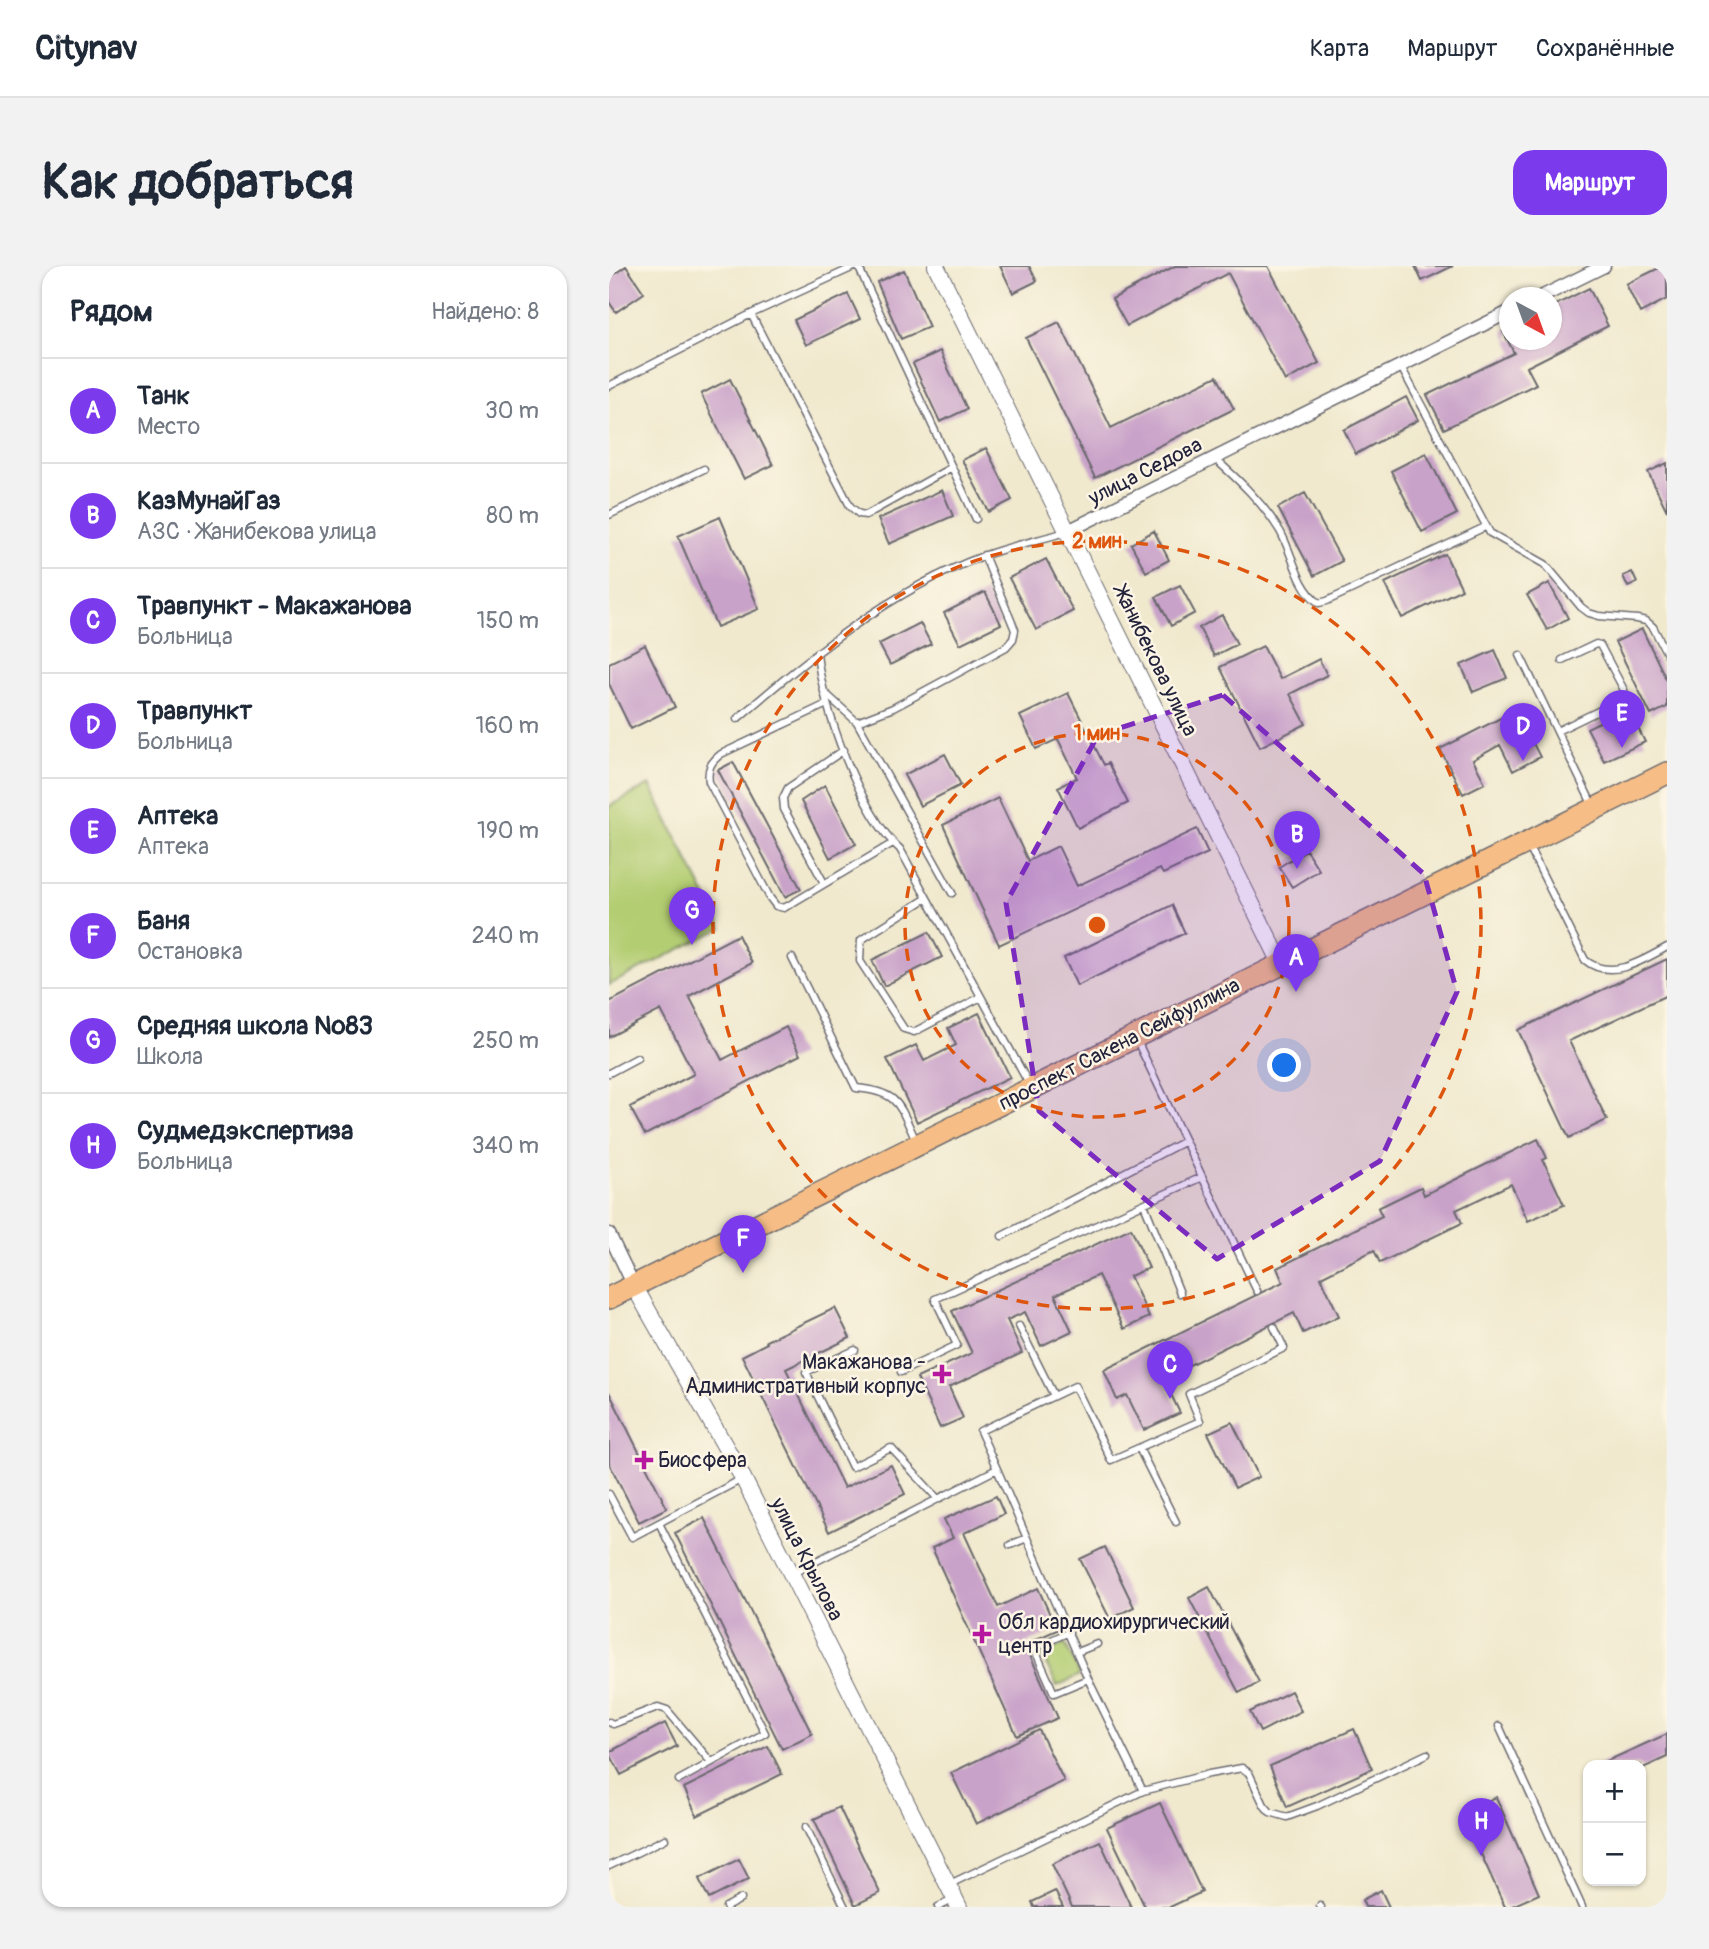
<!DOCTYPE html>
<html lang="ru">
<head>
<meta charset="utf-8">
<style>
  :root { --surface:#fff; --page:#f2f2f3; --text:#1f2937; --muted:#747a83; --line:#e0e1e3; --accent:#7c3aed }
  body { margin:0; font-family:Pangolin,sans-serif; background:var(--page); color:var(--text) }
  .controls { position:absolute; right:21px; bottom:21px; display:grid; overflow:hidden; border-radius:14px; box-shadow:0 2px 5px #0004 }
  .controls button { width:63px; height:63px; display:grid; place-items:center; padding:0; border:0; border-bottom:2px solid var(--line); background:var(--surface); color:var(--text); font:35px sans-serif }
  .compass { position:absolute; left:890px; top:21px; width:63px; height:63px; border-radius:50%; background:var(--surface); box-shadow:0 2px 5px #0004; rotate:139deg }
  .you { position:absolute; left:676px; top:800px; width:24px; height:24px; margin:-18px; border:5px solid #fff; border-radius:50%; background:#1a73e8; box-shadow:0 0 0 10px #1a73e833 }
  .badge { display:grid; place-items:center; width:46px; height:46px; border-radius:50%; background:var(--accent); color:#fff; font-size:23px; font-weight:700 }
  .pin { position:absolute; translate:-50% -58px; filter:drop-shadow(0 2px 4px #0008) }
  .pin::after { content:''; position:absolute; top:37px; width:24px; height:21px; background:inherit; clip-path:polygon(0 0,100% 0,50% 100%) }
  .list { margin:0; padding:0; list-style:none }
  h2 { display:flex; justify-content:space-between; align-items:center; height:91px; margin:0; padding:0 28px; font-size:30px }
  h2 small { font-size:23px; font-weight:400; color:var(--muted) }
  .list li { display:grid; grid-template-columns:46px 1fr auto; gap:21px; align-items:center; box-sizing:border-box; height:105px; padding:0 28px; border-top:2px solid var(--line) }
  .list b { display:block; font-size:26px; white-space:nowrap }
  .list p { margin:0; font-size:23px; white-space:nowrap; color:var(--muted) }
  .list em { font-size:23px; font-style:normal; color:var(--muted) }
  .map { position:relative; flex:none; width:1058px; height:1641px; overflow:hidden; border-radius:21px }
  header { display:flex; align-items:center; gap:42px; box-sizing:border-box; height:98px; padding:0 35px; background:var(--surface); border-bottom:2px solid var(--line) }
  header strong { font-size:33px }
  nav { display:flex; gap:38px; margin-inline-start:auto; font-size:24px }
  .intro { display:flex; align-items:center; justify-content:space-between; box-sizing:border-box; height:168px; padding:0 42px }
  h1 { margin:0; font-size:49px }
  .button { padding:18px 32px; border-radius:21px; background:var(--accent); color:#fff; font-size:24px; font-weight:700 }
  main { display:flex; gap:42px; padding:0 42px }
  aside { flex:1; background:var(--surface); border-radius:21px; box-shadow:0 2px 5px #0004 }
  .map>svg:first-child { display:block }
  .green { fill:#b3cd72; stroke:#6a7856; stroke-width:2 }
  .building { fill:#c9a2c9 }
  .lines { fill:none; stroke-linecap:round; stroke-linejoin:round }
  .service-casing { stroke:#6a686e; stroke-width:9 }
  .minor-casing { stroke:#6a686e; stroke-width:15 }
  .tertiary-casing { stroke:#6a686e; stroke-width:18 }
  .primary-casing { stroke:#6a686e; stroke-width:24 }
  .service { stroke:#fff; stroke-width:6 }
  .minor { stroke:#fff; stroke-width:12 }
  .tertiary { stroke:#fff; stroke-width:16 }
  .primary { stroke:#f6be86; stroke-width:21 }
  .marked { fill:#7b2cbf; fill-opacity:0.2; stroke:#7b2cbf; stroke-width:5; stroke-dasharray:14 9; stroke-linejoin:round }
  .ring { fill:none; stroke:#de560e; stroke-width:3.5; stroke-dasharray:12 9 }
  .poi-dot { fill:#b5179e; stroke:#fcf5e5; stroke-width:2.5 }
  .labels { text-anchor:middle; stroke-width:5; stroke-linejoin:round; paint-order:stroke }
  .street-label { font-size:21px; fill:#22223b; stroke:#fcf5e5 }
  .poi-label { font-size:21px; fill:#22223b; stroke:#fcf5e5; text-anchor:start }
  .centre { fill:#de560e; stroke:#fcf5e5; stroke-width:3.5 }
  .ring-label { font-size:21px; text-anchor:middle; font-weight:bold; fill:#de560e; stroke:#fcf5e5; stroke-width:5; stroke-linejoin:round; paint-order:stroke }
</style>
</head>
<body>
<header>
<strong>Citynav</strong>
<nav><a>Карта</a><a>Маршрут</a><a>Сохранённые</a></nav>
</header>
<div class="intro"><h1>Как добраться</h1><a class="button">Маршрут</a></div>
<main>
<aside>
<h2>Рядом<small>Найдено: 8</small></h2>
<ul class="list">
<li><span class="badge">A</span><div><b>Танк</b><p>Место</p></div><em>30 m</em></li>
<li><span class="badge">B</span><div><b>КазМунайГаз</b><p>АЗС · Жанибекова улица</p></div><em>80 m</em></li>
<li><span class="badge">C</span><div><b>Травпункт - Макажанова</b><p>Больница</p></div><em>150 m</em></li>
<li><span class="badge">D</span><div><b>Травпункт</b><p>Больница</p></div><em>160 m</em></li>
<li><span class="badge">E</span><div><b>Аптека</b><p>Аптека</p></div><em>190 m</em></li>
<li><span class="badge">F</span><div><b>Баня</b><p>Остановка</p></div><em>240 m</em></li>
<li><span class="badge">G</span><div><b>Средняя школа №83</b><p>Школа</p></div><em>250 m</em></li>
<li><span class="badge">H</span><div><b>Судмедэкспертиза</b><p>Больница</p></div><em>340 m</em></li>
</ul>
</aside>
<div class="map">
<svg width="1058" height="1641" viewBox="0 0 1058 1641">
  <rect width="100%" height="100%" fill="#fcf5e5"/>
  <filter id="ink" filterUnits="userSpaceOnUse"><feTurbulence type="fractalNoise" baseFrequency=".0143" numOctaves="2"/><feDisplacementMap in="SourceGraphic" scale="14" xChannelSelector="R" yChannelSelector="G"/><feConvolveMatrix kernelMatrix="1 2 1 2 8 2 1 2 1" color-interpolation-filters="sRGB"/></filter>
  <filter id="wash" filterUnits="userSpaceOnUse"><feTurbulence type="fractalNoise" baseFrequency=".00686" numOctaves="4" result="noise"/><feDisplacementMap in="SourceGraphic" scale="28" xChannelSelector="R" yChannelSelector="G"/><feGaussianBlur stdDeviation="1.57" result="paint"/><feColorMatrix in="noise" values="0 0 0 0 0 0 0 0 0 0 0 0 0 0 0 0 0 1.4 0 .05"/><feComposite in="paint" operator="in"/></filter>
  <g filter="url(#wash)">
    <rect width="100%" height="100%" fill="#f0e9ce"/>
    <!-- green -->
    <path class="green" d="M 41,519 L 113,662 L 0,719 L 0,540 Z
      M 456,1377 L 471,1409 L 448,1420 L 433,1389 Z"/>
    <g id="blocks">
      <!-- building -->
      <path class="building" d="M 17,0 L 35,27 L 7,46 L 0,36 L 0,12 Z
        M 391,0 L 420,0 L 428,15 L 404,27 Z
        M 566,0 L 659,0 L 710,97 L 676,115 L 619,7 L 518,60 L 503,33 Z
        M 806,0 L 844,0 L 813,15 Z
        M 1054,0 L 1058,0 L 1058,33 L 1031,47 L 1017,18 Z
        M 295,4 L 320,61 L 292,73 L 268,16 Z
        M 980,22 L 999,60 L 918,101 L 927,118 L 835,163 L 818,129 L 905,87 L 894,65 L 900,62 L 900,74 L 942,74 L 942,41 Z
        M 239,28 L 251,53 L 197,79 L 185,54 Z
        M 450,56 L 502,162 L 608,110 L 625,143 L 486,212 L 417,72 Z
        M 331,85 L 358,143 L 331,156 L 304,98 Z
        M 121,113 L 164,199 L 135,213 L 92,128 Z
        M 797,131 L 809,154 L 747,188 L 735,164 Z
        M 377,182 L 403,234 L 380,246 L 353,194 Z
        M 817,187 L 848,248 L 813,266 L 782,205 Z
        M 1058,197 L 1058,245 L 1039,206 Z
        M 333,224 L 344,250 L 280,278 L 269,253 Z
        M 696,227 L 733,295 L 705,310 L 669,242 Z
        M 111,251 L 150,343 L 108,361 L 69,270 Z
        M 545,265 L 560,294 L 537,306 L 522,278 Z
        M 836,288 L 853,323 L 793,352 L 776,317 Z
        M 437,293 L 464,345 L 427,364 L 400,312 Z
        M 1023,306 L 1028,317 L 1019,321 L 1014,310 Z
        M 940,317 L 959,352 L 938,364 L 918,329 Z
        M 571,319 L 586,347 L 562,360 L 547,331 Z
        M 376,326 L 392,358 L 351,378 L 335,347 Z
        M 613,349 L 628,378 L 605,390 L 590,362 Z
        M 311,357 L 322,378 L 281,399 L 270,378 Z
        M 1033,363 L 1058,415 L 1058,441 L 1042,449 L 1006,376 Z
        M 36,379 L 66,441 L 22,463 L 0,418 L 0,397 Z
        M 654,380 L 671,413 L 710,393 L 718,409 L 681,428 L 697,458 L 651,481 L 611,401 Z
        M 886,384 L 898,412 L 864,426 L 852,399 Z
        M 459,427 L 495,499 L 499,497 L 519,537 L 469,562 L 449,521 L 468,512 L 449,473 L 427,483 L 411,450 Z
        M 1019,442 L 1036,476 L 995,495 L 978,462 Z
        M 907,444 L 931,491 L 904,505 L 891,479 L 864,494 L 876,517 L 854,528 L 831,483 Z
        M 336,488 L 352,519 L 311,540 L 295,509 Z
        M 124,496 L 192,623 L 176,631 L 109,504 Z
        M 216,519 L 247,578 L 221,592 L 192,535 Z
        M 389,532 L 419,595 L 449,580 L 468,620 L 588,563 L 599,587 L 554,608 L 551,603 L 390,679 L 334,559 Z
        M 697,584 L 710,604 L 683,621 L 670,601 Z
        M 563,639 L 576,667 L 468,720 L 455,692 Z
        M 320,666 L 333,691 L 275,720 L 263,694 Z
        M 129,669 L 143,697 L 80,730 L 113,794 L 177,761 L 191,789 L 36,869 L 21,841 L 85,808 L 52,744 L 0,771 L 0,736 Z
        M 1058,693 L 1058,729 L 960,775 L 998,854 L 960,872 L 909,764 Z
        M 370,747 L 401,811 L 308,856 L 278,793 L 307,779 L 315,795 L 347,779 L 339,762 Z
        M 929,873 L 938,892 L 934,894 L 955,939 L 919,955 L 902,918 L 847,944 L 853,957 L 771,997 L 765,984 L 712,1011 L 730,1050 L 694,1067 L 685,1047 L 554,1112 L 571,1147 L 535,1164 L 518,1129 L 508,1134 L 495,1104 L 674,1016 L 668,1002 L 773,950 L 769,942 L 812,921 L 815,929 Z
        M 522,962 L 540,1002 L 521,1010 L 540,1051 L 515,1063 L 489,1009 L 446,1029 L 463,1065 L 432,1080 L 416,1046 L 398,1054 L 413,1087 L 340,1121 L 354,1152 L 331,1162 L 308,1112 L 363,1087 L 343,1045 Z
        M 226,1042 L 241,1072 L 177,1103 L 235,1222 L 282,1199 L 296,1228 L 220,1266 L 133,1090 L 158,1077 L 157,1075 Z
        M 0,1126 L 58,1242 L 30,1256 L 0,1197 Z
        M 623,1156 L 650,1211 L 626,1222 L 599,1167 Z
        M 387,1230 L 395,1248 L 355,1267 L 389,1341 L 429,1322 L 448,1364 L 416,1378 L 449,1452 L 408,1470 L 323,1282 L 344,1272 L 335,1253 Z
        M 95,1252 L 203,1468 L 173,1483 L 66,1267 Z
        M 496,1281 L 525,1341 L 501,1353 L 471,1293 Z
        M 600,1321 L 650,1416 L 630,1427 L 580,1332 Z
        M 682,1425 L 692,1445 L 651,1466 L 641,1446 Z
        M 56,1457 L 68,1480 L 12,1509 L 0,1486 Z
        M 745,1463 L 763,1503 L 678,1541 L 661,1500 Z
        M 430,1464 L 455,1515 L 367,1558 L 342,1507 Z
        M 1058,1468 L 1058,1491 L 1032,1503 L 1032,1499 L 989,1499 Z
        M 159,1480 L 173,1508 L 88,1550 L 75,1522 Z
        M 887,1531 L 930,1628 L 901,1641 L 896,1641 L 853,1546 Z
        M 551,1537 L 593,1626 L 561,1641 L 536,1641 L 498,1562 Z
        M 230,1541 L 271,1627 L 246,1639 L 205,1553 Z
        M 491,1575 L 522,1641 L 463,1641 L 443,1598 Z
        M 130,1593 L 140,1613 L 100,1633 L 90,1613 Z
        M 772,1624 L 780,1641 L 756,1641 L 753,1634 Z
        M 446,1625 L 454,1641 L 425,1641 L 423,1636 Z"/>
    </g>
  </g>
  <g filter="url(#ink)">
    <use href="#blocks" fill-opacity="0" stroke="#6a686e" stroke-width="2"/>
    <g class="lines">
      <!-- service casing -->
      <g class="service-casing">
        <path id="service" d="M 249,0 L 367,253
          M 142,48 L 241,240 L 250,248 L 257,249 L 343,201
          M 791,99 L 881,267 L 936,298 L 972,341 L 980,347 L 990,350 L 1028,353 L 1037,355 L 1044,361 L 1058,388
          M 0,120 L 142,48 L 247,0
          M 605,192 C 630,214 654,237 671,265 C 684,288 688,321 710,337 L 718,335 L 876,261
          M 0,249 L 95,203
          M 208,386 C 212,438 252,550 291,583 L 421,820
          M 911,389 L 983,538
          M 215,426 L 248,456 L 343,627
          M 218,438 L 112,488 C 102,496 98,502 100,516 L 161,632 L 167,640 L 175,642 L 284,577
          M 128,453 C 202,389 281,325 374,290 C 401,280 430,274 457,266
          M 248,456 L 284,442 L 397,381 L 404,373 L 406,364 L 375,289
          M 948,465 L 1012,434 L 1016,430 L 1015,424 L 991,379 L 987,378 L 953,394
          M 920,581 L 976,694 C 1001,715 1033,695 1058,681
          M 215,617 L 175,543 L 174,532 L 179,522 L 235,484
          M 318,632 L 252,674 L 251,695 L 295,763 L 305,766 L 372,731
          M 183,692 L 247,822 C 292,826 290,840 308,877
          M 528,775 L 648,1025
          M 0,807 L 28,792
          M 535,938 L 571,1027
          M 393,970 L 576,875
          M 410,1060 L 445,1130
          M 246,1084 L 197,1106 L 243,1201 L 282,1182 L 329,1233 L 388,1203 L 479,1413 L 534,1525 L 341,1618
          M 292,1106 L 348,1079 L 326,1033 L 593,911
          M 530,1182 L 567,1256
          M 388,1203 L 371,1165 L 466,1120 L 502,1194 L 591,1155 L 580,1128 L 675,1082 L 665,1061
          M 0,1228 L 23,1271 L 133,1213
          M 50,1257 L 156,1467 L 70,1514
          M 401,1279 L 418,1272
          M 184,1307 L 329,1233
          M 460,1366 L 425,1382 L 445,1427 L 479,1413
          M 468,1386 L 488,1378
          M 0,1456 L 4,1458 L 49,1441 L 58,1444 L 102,1496
          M 890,1460 L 973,1641
          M 534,1525 L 600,1508 L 633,1502 L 640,1507 L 655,1539 L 661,1546 L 678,1551 L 708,1540 L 818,1488
          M 197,1561 L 236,1641
          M 0,1600 L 56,1573
          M 711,1640 L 712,1641
          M 117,1641 L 132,1633
          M 329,1641 L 344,1634"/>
      </g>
      <!-- minor casing -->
      <g class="minor-casing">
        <path id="minor" d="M 930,32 L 995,0
          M 459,265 L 900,46
          M 0,968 L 25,1020"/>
      </g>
      <!-- tertiary casing -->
      <g class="tertiary-casing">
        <path id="tertiary" d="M 327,0 L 672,697
          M 25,1020 L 134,1212 L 350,1641"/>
      </g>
      <!-- primary casing -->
      <g class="primary-casing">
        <path id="primary" d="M 0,1032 L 1058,507"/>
      </g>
      <!-- service -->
      <use href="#service" class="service"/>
      <!-- minor -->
      <use href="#minor" class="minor"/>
      <!-- tertiary -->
      <use href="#tertiary" class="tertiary"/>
      <!-- primary -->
      <use href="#primary" class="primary"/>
    </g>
  </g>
  <!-- marked area -->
  <path class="marked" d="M 614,429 L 815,608 L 848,726 L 771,895 L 608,993 L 430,845 L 397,637 L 489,469 Z"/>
  <!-- distance rings -->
  <g class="ring">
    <circle cx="488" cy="659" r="192"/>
    <circle cx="488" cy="659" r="384"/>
  </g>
  <!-- markers -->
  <g class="poi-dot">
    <path d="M329.5 1097.5h7v7h7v7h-7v7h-7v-7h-7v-7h7z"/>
    <path d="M31.5 1183.5h7v7h7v7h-7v7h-7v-7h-7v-7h7z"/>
    <path d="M369.5 1357.5h7v7h7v7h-7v7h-7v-7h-7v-7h7z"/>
  </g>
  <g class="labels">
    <!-- street labels -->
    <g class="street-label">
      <text transform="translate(536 205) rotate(-27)" y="7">улица Седова</text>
      <text transform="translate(547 395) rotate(64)" y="7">Жанибекова улица</text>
      <text transform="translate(510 778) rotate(-27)" y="7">проспект Сакена Сейфуллина</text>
      <text transform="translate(198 1293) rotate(63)" y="7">улица Крылова</text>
    </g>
    <!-- poi labels -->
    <g class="poi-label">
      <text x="317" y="1103" text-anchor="end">Макажанова -<tspan x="317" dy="24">Административный корпус</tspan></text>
      <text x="49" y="1201">Биосфера</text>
      <text x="389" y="1363">Обл кардиохирургический<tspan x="389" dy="24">центр</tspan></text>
    </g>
  </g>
  <circle cx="488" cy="659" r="10" class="centre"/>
  <g class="ring-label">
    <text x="488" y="282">2 мин</text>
    <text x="488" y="474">1 мин</text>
  </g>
</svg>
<div class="controls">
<button>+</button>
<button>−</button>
</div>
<svg class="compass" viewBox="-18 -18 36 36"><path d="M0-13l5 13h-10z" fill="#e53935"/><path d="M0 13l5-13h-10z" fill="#747a83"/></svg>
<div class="you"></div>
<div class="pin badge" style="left:687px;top:726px">A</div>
<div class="pin badge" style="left:688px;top:603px">B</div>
<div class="pin badge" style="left:561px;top:1133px">C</div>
<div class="pin badge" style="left:914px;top:495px">D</div>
<div class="pin badge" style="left:1013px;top:482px">E</div>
<div class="pin badge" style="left:134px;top:1007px">F</div>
<div class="pin badge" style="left:83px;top:679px">G</div>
<div class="pin badge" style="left:872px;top:1590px">H</div>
</div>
</main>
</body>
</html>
